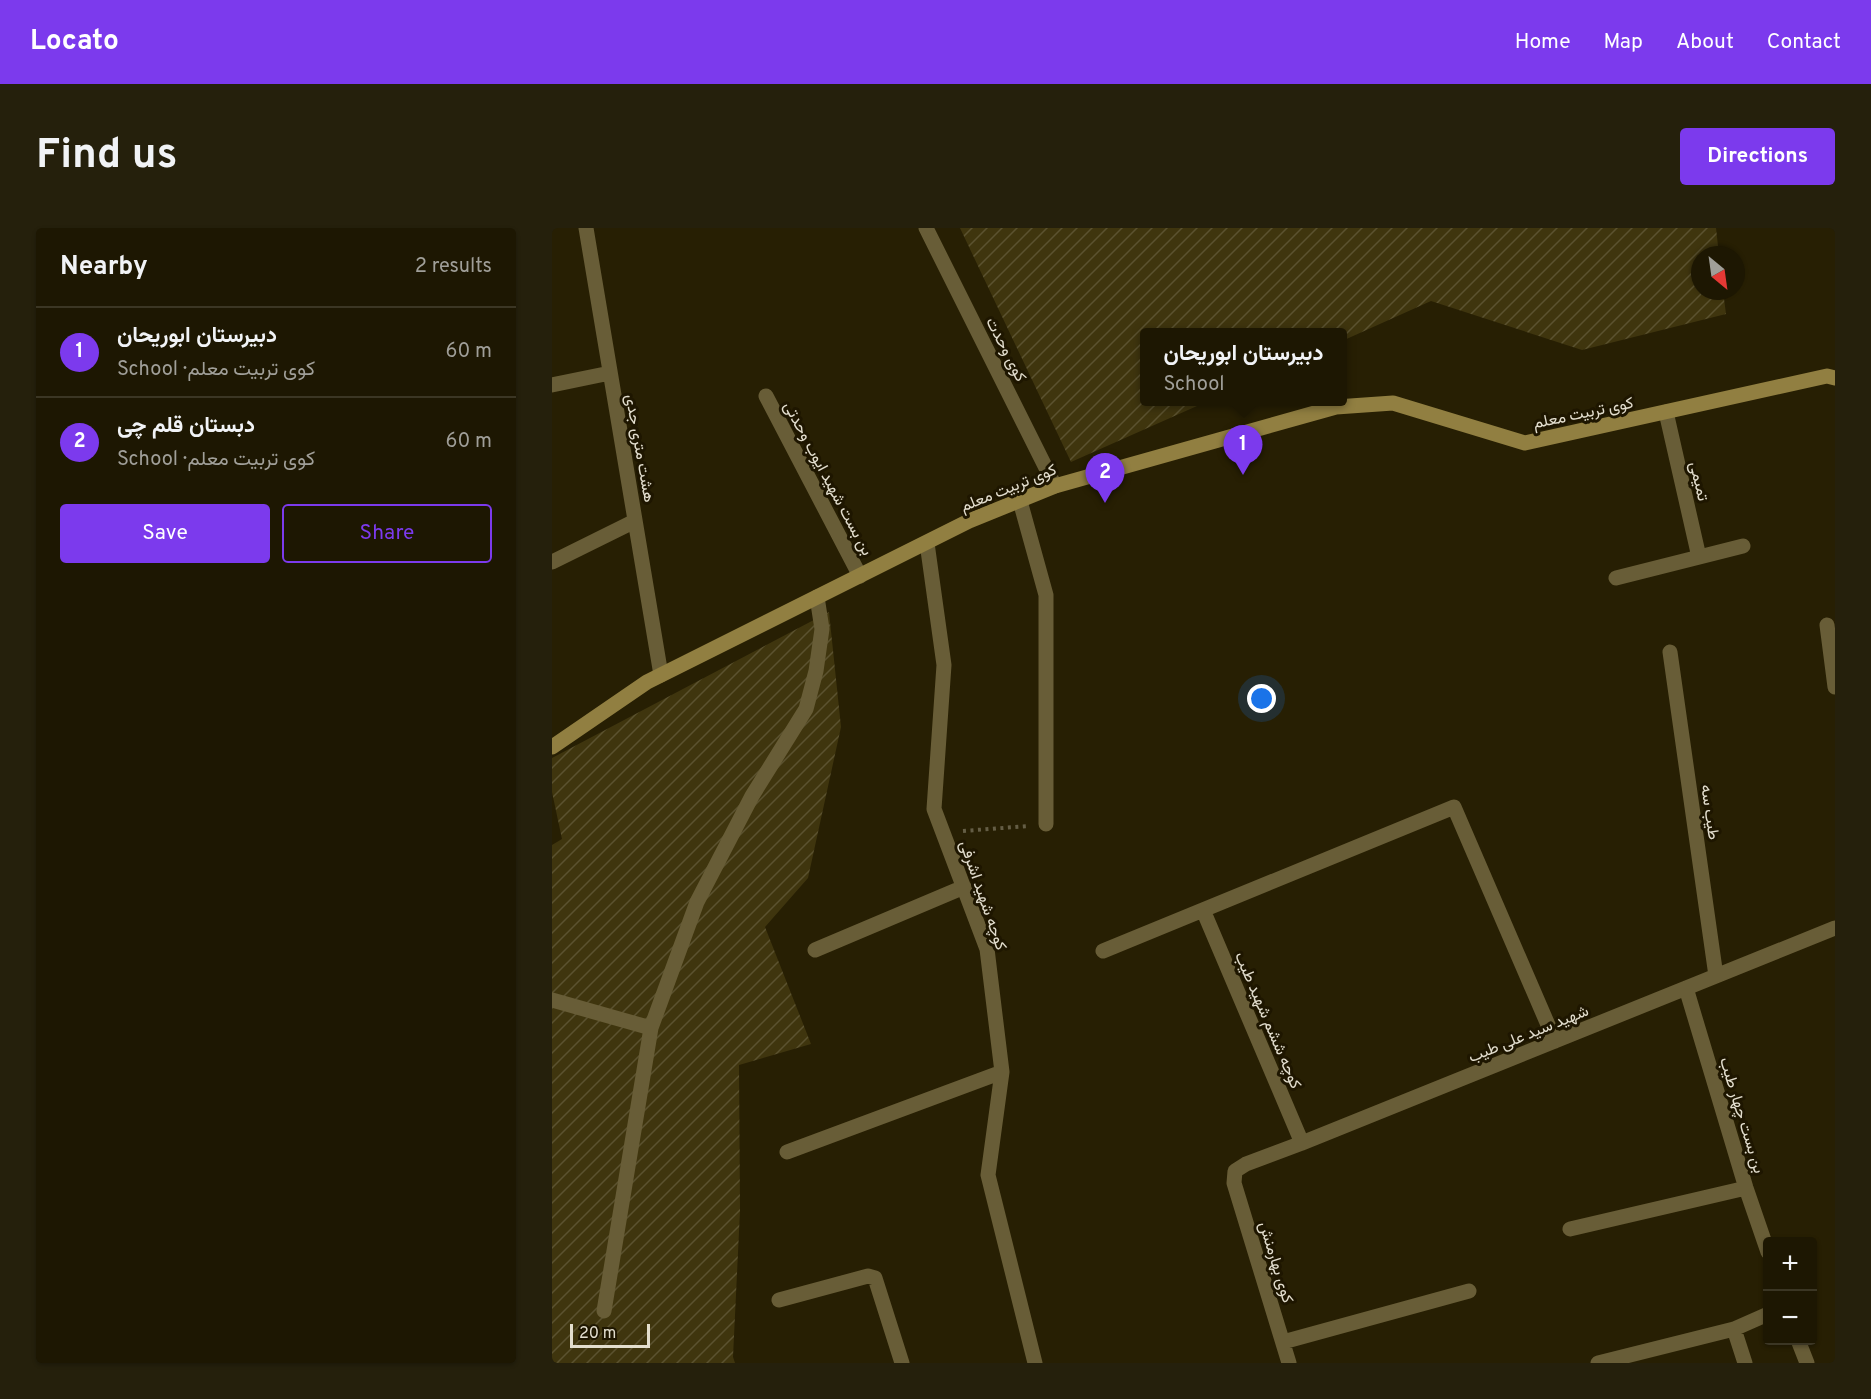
<!DOCTYPE html>
<html lang="en">
<head>
<meta charset="utf-8">
<style>
  :root { --surface:#1d1702; --page:#25200c; --text:#f1f3f6; --muted:#a09f99; --line:#3b3624; --accent:#7c3aed }
  body { margin:0; font-family:Overpass,Vazirmatn,sans-serif; background:var(--page); color:var(--text) }
  .controls { position:absolute; right:18px; bottom:18px; display:grid; overflow:hidden; border-radius:6px; box-shadow:0 2px 4px #0004 }
  .controls button { width:54px; height:54px; display:grid; place-items:center; padding:0; border:0; border-bottom:2px solid var(--line); background:var(--surface); color:var(--text); font:30px sans-serif }
  .compass { position:absolute; left:1139px; top:18px; width:54px; height:54px; border-radius:50%; background:var(--surface); box-shadow:0 2px 4px #0004; rotate:151deg }
  .scale { position:absolute; left:18px; bottom:15px; width:80px; box-sizing:border-box; padding-left:6px; border:3px solid #e3dece; border-top:0; font-size:16px; line-height:21px; white-space:nowrap; color:#e3dece; -webkit-text-stroke:4px #1e1600; paint-order:stroke }
  .you { position:absolute; left:710px; top:471px; width:21px; height:21px; margin:-15px; border:4px solid #fff; border-radius:50%; background:#1a73e8; box-shadow:0 0 0 9px #1a73e833 }
  .badge { display:grid; place-items:center; width:39px; height:39px; border-radius:50%; background:var(--accent); color:#fff; font-size:20px; font-weight:700 }
  .pin { position:absolute; translate:-50% -50px; filter:drop-shadow(0 2px 3px #0008) }
  .pin::after { content:''; position:absolute; top:32px; width:21px; height:18px; background:inherit; clip-path:polygon(0 0,100% 0,50% 100%) }
  .popup { position:absolute; left:588px; top:100px; width:207px; height:78px; box-sizing:border-box; display:grid; place-content:center; border-radius:6px; background:var(--surface); filter:drop-shadow(0 2px 4px #0005); font-size:20px; white-space:nowrap; color:var(--muted) }
  .popup b { font-size:22px; color:var(--text) }
  .popup::after { content:''; position:absolute; left:50%; top:100%; margin-left:-12px; border:12px solid transparent; border-top-color:var(--surface) }
  .list { margin:0; padding:0; list-style:none }
  h2 { display:flex; justify-content:space-between; align-items:center; height:78px; margin:0; padding:0 24px; font-size:26px }
  h2 small { font-size:20px; font-weight:400; color:var(--muted) }
  .list li { display:grid; grid-template-columns:39px 1fr auto; gap:18px; align-items:center; box-sizing:border-box; height:90px; padding:0 24px; border-top:2px solid var(--line) }
  .list b { display:block; font-size:22px; white-space:nowrap }
  .list p { margin:0; font-size:20px; white-space:nowrap; color:var(--muted) }
  .list em { font-size:20px; font-style:normal; color:var(--muted) }
  .actions { display:flex; gap:12px; padding:18px 24px }
  .actions a { flex:1; padding:14px 0; border:2px solid var(--accent); border-radius:6px; text-align:center; font-size:21px; color:var(--accent) }
  .actions .main { background:var(--accent); color:#fff }
  .map { position:relative; flex:none; width:1283px; height:1135px; overflow:hidden; border-radius:6px }
  header { display:flex; align-items:center; gap:36px; box-sizing:border-box; height:84px; padding:0 30px; background:var(--accent); color:#fff }
  header strong { font-size:28px }
  nav { display:flex; gap:33px; margin-inline-start:auto; font-size:21px }
  .intro { display:flex; align-items:center; justify-content:space-between; box-sizing:border-box; height:144px; padding:0 36px }
  h1 { margin:0; font-size:42px }
  .button { padding:15px 27px; border-radius:6px; background:var(--accent); color:#fff; font-size:21px; font-weight:700 }
  main { display:flex; gap:36px; padding:0 36px }
  aside { flex:1; background:var(--surface); border-radius:6px; box-shadow:0 2px 4px #0004 }
  .map>svg:first-child { display:block }
  .garden { fill:url(#garden-furrows) }
  .lines { fill:none; stroke-linecap:round; stroke-linejoin:round }
  .path { stroke:#645d45; stroke-width:4; stroke-dasharray:3 4.5; stroke-linecap:butt }
  .street { stroke:#685d37; stroke-width:15 }
  .secondary { stroke:#917f41; stroke-width:15 }
  .labels { text-anchor:middle; stroke-width:6; stroke-linejoin:round; paint-order:stroke }
  .street-label { font-size:16px; fill:#e3dece; stroke:#1e1600 }
</style>
</head>
<body>
<header>
<strong>Locato</strong>
<nav><a>Home</a><a>Map</a><a>About</a><a>Contact</a></nav>
</header>
<div class="intro"><h1>Find us</h1><a class="button">Directions</a></div>
<main>
<aside>
<h2>Nearby<small>2 results</small></h2>
<ul class="list">
<li><span class="badge">1</span><div><b>دبیرستان ابوریحان</b><p>School · کوی تربیت معلم</p></div><em>60 m</em></li>
<li><span class="badge">2</span><div><b>دبستان قلم چی</b><p>School · کوی تربیت معلم</p></div><em>60 m</em></li>
</ul>
<div class="actions"><a class="main">Save</a><a>Share</a></div>
</aside>
<div class="map">
<svg width="1283" height="1135" viewBox="0 0 1283 1135">
  <defs>
    <pattern id="garden-furrows" width="10" height="10" patternUnits="userSpaceOnUse" patternTransform="scale(1.5)"><rect width="10" height="10" fill="#3f350e"/><path d="M-1 1l2-2M0 10L10 0M9 11l2-2" fill="none" stroke="#5b5230"/></pattern>
  </defs>
  <rect width="100%" height="100%" fill="#271f03"/>
  <!-- garden -->
  <path class="garden" d="M 408,0 L 1164,0 L 1167,27 L 1148,27 L 1148,63 L 1171,63 L 1174,86 L 1030,122 L 879,73 L 790,113 L 790,104 L 592,104 L 592,174 L 654,174 L 519,234 Z
    M 277,384 L 289,499 L 256,650 L 213,699 L 259,816 L 187,837 L 188,983 L 181,1129 L 183,1135 L 0,1135 L 0,617 L 10,611 L 0,564 L 0,530 Z"/>
  <g class="lines">
    <!-- path -->
    <path class="path" d="M 411,603 L 476,598"/>
    <!-- street -->
    <path class="street" d="M 34,0 L 109,447
      M 374,0 L 503,258
      M 0,157 L 58,145
      M 214,168 L 308,348
      M 1114,184 L 1147,329
      M 468,273 L 494,367 L 494,596
      M 375,315 L 392,437 L 382,581 L 435,721 L 450,844 L 436,947 L 483,1135
      M 0,334 L 83,293
      M 1064,350 L 1191,318
      M 1275,397 L 1283,459
      M 1118,424 L 1164,748
      M 651,682 L 750,915
      M 263,722 L 412,659
      M 551,723 L 902,579 L 1003,813
      M 1134,760 L 1194,960 L 1216,1024
      M 0,772 L 99,800
      M 235,924 L 450,844
      M 1018,1001 L 1194,960
      M 227,1072 L 316,1048 L 323,1050 L 350,1135
      M 52,1083 L 99,800 L 145,674 L 200,568 L 254,481 L 264,443 L 270,401 L 265,369
      M 1182,1101 L 1193,1135
      M 1246,1112 L 1255,1135
      M 731,1114 L 917,1063
      M 737,1135 L 682,955 L 683,943 L 694,936 L 750,915 L 1283,700
      M 1046,1135 L 1182,1101 L 1216,1086"/>
    <!-- secondary -->
    <path class="secondary" d="M 0,519 L 95,454 L 417,293 L 503,258 L 784,179 L 841,175 L 973,215 L 1275,148 L 1283,150"/>
  </g>
  <g class="labels">
    <!-- street labels -->
    <g class="street-label">
      <text transform="translate(455 121) rotate(63)" y="6">کوی وحدت</text>
      <text transform="translate(1031 184) rotate(-12)" y="6">کوی تربیت معلم</text>
      <text transform="translate(89 220) rotate(80)" y="6">هشت متری جدی</text>
      <text transform="translate(277 250) rotate(62)" y="6">بن بست شهید ایوب وحدتی</text>
      <text transform="translate(1148 253) rotate(77)" y="6">تمیمی</text>
      <text transform="translate(456 259) rotate(-22)" y="6">کوی تربیت معلم</text>
      <text transform="translate(1159 584) rotate(82)" y="6">طیب سه</text>
      <text transform="translate(432 667) rotate(71)" y="6">کوچه شهید اشرفی</text>
      <text transform="translate(717 792) rotate(67)" y="6">کوچه ششم شهید طیب</text>
      <text transform="translate(976 805) rotate(-22)" y="6">شهید سید علی طیب</text>
      <text transform="translate(1191 887) rotate(73)" y="6">بن بست چهار طیب</text>
      <text transform="translate(725 1034) rotate(73)" y="6">کوی بهارمنش</text>
    </g>
  </g>
</svg>
<div class="controls">
<button>+</button>
<button>−</button>
</div>
<svg class="compass" viewBox="-18 -18 36 36"><path d="M0-13l5 13h-10z" fill="#e53935"/><path d="M0 13l5-13h-10z" fill="#a09f99"/></svg>
<div class="scale">20 m</div>
<div class="you"></div>
<div class="pin badge" style="left:691px;top:247px">1</div>
<div class="popup"><b>دبیرستان ابوریحان</b>School</div>
<div class="pin badge" style="left:553px;top:275px">2</div>
</div>
</main>
</body>
</html>
